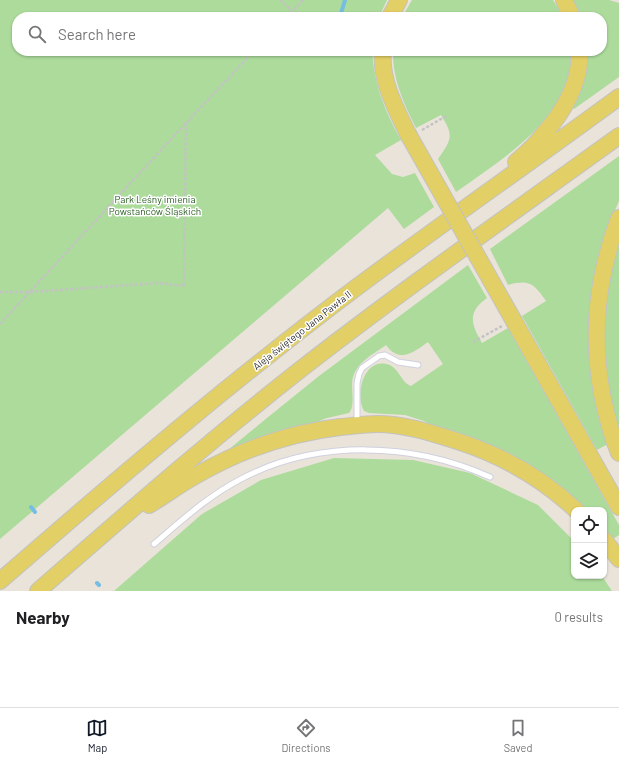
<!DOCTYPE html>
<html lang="en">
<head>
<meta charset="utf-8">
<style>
  :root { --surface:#fff; --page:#f2f2f2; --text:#202124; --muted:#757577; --line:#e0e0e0; --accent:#111827 }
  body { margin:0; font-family:Barlow,sans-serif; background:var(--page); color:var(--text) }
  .controls { position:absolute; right:12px; bottom:12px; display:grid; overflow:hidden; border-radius:8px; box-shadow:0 1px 3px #0004 }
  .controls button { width:36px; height:36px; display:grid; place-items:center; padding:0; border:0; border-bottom:1px solid var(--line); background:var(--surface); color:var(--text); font:20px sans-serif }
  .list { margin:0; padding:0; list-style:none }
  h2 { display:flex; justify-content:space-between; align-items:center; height:52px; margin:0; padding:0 16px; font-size:17px }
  h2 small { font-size:13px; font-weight:400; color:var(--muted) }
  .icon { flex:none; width:22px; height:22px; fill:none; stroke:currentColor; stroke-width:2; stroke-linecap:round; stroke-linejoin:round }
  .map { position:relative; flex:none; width:619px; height:591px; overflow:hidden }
  .search { position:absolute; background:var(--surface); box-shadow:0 1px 3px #0004; left:12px; right:12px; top:12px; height:44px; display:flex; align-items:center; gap:10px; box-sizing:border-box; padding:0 14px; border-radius:16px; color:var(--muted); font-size:15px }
  .sheet { height:116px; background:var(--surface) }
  nav { display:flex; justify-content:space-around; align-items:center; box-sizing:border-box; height:56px; border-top:1px solid var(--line); background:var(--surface); font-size:11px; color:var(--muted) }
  nav a { display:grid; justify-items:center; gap:2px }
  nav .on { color:var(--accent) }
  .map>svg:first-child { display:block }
  .green { fill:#acdb9b }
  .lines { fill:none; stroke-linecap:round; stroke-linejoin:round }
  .stream { stroke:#76bde2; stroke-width:4 }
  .service-casing { stroke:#d0d1df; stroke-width:7 }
  .primary-casing { stroke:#c3c3c3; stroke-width:18 }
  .path { stroke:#c3c3c3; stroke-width:2.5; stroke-dasharray:3 2; stroke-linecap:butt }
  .service { stroke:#fff; stroke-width:5 }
  .primary { stroke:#e2cf65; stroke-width:16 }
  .primary-bridge-casing { stroke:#c3c3c3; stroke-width:18; stroke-linecap:butt }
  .primary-bridge { stroke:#e2cf65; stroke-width:16 }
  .labels { text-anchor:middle; stroke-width:3; stroke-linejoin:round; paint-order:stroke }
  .park-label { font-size:10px; fill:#275c1f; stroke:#fff }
  .street-label { font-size:10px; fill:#272727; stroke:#fff }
</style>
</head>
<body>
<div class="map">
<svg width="619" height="591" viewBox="0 0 619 591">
  <rect width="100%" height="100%" fill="#e9e3da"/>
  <!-- green -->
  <path class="green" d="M 0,0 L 387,0 L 379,17 L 17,17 L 17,51 L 372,51 C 375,87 384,109 401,140 L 375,155 L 392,174 L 403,177 L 415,173 L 434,207 L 404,229 L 388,208 L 0,539 Z
    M 412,0 L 553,0 L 564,17 L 402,17 Z
    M 573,0 L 609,0 L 619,3 L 619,77 L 574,109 L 573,108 C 583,90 588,72 588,51 L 602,51 L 602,17 L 581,17 Z
    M 393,51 L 572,51 C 569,120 506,156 456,192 L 438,159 C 452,139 454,136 441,115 L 416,128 C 404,104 392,78 393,51 Z
    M 619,156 L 619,201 L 606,231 L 593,282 L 589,312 L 589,348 L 591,379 L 597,406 L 608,444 L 597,450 L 522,316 L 546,301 C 534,284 530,279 508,285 L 490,249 Z
    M 619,239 L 619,433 C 604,383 600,335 607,284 C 610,269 615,254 619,239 Z
    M 468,265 L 487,298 C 467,312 471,324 482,343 L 508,328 L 619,525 L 619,535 L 613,539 L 604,528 L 604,510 L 587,510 L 577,500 L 424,421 L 405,415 L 369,413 L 364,411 C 355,396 363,359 386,364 C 399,366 400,382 411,386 L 443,364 L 428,342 C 414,352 400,364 386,345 C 374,354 358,361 353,377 C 350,387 356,405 349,413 L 327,418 L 311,424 L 228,450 L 267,418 L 319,376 Z
    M 334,458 L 413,460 L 470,473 L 538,505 L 574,541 L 574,576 L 602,576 L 612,591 L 114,591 L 202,514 L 261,480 Z"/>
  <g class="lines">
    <!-- stream -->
    <path class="stream" d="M 340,17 L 345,0
      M 31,507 L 35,512
      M 97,583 L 99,585"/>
    <!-- service casing -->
    <g class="service-casing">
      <path id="service" d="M 357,422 L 357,383 L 359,374 L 362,368 L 379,356 L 385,355 L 398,362 L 418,365
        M 154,544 C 181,521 208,496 241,479 C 317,439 413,442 490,477"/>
    </g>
    <!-- primary casing -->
    <g class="primary-casing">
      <path id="primary" d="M 564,0 L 572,17
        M 390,17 L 399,0
        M 383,51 C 380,80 396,109 408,134
        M 516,162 C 525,154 535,146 542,136 C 562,114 582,82 579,51
        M 619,218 C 597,277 591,333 602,394 C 606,414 611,434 619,453
        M 515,323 L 619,507
        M 149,505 C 164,496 179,485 195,476 C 240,450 289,433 340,427 C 352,426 365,424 377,424 C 403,424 429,432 454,440 C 499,454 541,477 576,510
        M 604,540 L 619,559
        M 0,581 C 116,480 233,380 357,287 C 443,223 532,161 619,97
        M 38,591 C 123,517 207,443 296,373 C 401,291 511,214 619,136"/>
    </g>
    <!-- path -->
    <path class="path" d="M 280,0 L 292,11
      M 287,17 L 303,0
      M 422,130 L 448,115
      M 0,292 L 30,292 L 158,283 L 184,286 L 186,123
      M 0,324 L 186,123 L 254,51
      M 473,342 L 502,326"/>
    <!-- service -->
    <use href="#service" class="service"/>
    <!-- primary -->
    <use href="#primary" class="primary"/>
    <!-- primary-bridge casing -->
    <g class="primary-bridge-casing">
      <path id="primary-bridge" d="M 408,134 L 515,323"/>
    </g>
    <!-- primary-bridge -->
    <use href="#primary-bridge" class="primary-bridge"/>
  </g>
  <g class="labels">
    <!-- park labels -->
    <g class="park-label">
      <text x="155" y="203">Park Leśny imienia<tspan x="155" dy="12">Powstańców Śląskich</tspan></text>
    </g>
    <!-- street labels -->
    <g class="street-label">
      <text transform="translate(302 330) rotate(-38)" y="4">Aleja świętego Jana Pawła II</text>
    </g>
  </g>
</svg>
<div class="controls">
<button><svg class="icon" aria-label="locate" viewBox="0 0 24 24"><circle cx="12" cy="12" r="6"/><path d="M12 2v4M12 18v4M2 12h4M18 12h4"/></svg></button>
<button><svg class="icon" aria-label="layers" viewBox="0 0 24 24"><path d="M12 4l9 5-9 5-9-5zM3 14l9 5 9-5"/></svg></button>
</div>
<div class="search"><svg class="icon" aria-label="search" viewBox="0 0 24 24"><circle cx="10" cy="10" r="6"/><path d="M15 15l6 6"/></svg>Search here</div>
</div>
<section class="sheet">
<h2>Nearby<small>0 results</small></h2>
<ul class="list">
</ul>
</section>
<nav>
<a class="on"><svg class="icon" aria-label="map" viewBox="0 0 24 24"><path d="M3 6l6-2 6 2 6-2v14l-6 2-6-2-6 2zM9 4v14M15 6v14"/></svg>Map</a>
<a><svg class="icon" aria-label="directions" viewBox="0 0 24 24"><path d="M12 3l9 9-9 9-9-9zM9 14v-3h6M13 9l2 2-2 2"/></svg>Directions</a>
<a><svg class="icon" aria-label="saved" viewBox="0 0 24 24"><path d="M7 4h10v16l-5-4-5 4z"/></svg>Saved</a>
</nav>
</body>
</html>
